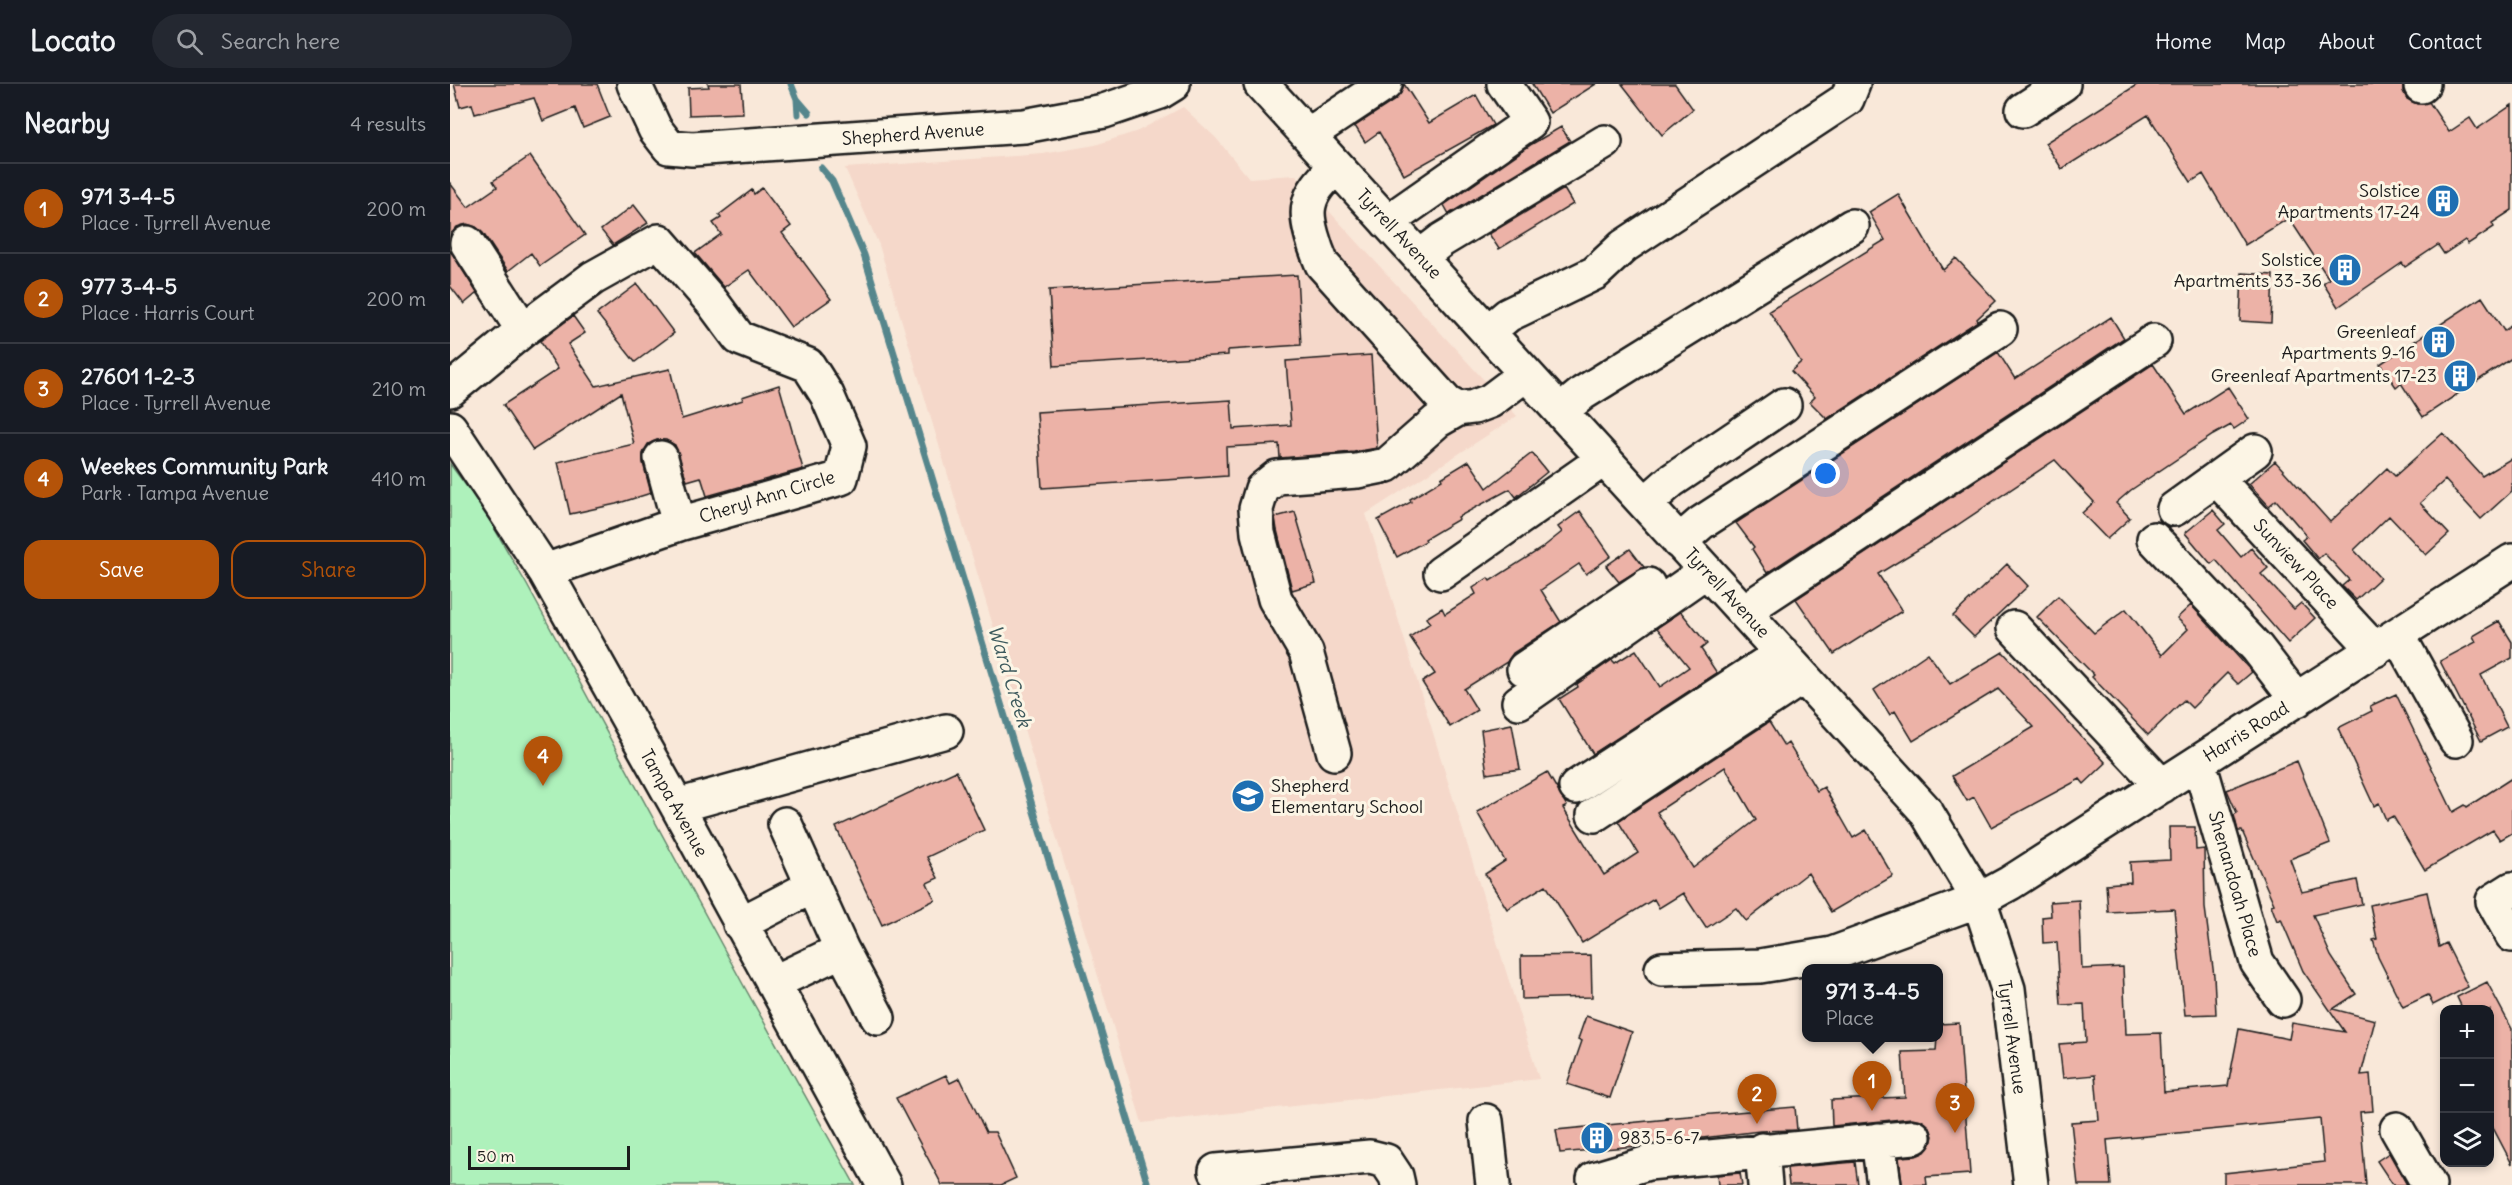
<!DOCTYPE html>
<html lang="en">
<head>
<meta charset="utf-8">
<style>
  :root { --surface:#171b24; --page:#242831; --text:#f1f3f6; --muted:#9ea1a6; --line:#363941; --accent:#b45309 }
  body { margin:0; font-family:Delius,sans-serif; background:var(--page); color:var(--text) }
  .controls { position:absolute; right:18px; bottom:18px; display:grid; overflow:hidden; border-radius:12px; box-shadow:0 3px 9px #0003 }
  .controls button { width:54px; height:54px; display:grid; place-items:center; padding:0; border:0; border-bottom:2px solid var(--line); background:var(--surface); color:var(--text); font:30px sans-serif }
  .scale { position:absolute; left:18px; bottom:15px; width:162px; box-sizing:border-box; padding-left:6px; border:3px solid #1c1c1c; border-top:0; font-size:16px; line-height:21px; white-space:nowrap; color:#1c1c1c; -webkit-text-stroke:4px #fcf5e5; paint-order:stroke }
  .you { position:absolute; left:1376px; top:390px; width:21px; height:21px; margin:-15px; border:4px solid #fff; border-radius:50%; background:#1a73e8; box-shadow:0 0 0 9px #1a73e833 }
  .badge { display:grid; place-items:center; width:39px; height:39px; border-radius:50%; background:var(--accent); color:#fff; font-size:20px; font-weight:700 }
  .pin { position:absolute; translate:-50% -50px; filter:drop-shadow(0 2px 3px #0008) }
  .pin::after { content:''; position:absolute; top:32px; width:21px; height:18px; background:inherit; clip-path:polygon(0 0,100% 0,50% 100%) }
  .popup { position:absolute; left:1352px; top:880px; width:141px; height:78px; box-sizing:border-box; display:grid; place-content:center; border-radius:12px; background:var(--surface); filter:drop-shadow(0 2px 4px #0005); font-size:20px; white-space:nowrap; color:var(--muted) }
  .popup b { font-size:22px; color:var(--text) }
  .popup::after { content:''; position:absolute; left:50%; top:100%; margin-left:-12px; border:12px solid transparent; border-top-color:var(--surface) }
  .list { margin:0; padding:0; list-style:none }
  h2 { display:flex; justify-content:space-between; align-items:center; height:78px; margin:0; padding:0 24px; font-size:26px }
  h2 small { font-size:20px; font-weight:400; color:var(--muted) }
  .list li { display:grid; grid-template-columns:39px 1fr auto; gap:18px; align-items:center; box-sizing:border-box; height:90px; padding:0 24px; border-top:2px solid var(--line) }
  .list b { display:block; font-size:22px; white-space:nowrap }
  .list p { margin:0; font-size:20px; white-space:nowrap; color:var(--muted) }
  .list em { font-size:20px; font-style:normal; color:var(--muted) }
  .actions { display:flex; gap:12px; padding:18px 24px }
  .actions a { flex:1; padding:14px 0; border:2px solid var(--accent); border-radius:18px; text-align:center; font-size:21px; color:var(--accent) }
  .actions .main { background:var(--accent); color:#fff }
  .icon { flex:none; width:33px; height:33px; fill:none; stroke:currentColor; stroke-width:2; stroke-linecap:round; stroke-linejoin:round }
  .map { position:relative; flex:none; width:2062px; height:1101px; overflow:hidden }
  header { display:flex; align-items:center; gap:36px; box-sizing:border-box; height:84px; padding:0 30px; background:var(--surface); border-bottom:2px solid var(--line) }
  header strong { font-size:28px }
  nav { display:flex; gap:33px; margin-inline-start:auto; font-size:21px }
  .search { width:420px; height:54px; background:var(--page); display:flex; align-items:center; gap:15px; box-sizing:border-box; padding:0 21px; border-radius:33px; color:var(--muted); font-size:22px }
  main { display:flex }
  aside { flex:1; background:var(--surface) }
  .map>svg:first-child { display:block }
  .built { fill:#f5d8ca }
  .green { fill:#aef1bb; stroke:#65866c; stroke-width:1.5 }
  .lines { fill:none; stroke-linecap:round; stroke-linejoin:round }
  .stream { stroke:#55868c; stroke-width:7 }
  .building { fill:#ecb2a7; stroke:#1c1c1c; stroke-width:1.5; fill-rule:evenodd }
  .minor-casing { stroke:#1c1c1c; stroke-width:38 }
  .minor { stroke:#fcf5e5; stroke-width:33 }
  .labels { text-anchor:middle; stroke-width:6; stroke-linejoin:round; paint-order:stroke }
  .street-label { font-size:18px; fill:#1c1c1c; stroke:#fcf5e5 }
  .poi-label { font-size:18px; fill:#1c1c1c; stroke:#fcf5e5; text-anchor:end }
  .water-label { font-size:20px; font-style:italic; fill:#3d5a5d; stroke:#fcf5e5 }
</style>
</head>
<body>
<header>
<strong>Locato</strong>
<div class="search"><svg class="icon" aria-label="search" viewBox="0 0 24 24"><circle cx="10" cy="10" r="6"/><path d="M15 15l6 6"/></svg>Search here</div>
<nav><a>Home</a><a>Map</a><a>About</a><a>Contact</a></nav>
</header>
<main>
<aside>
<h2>Nearby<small>4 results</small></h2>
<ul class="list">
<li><span class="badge">1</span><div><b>971 3-4-5</b><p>Place · Tyrrell Avenue</p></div><em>200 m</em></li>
<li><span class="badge">2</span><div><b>977 3-4-5</b><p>Place · Harris Court</p></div><em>200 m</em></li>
<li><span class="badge">3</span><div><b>27601 1-2-3</b><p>Place · Tyrrell Avenue</p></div><em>210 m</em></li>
<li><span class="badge">4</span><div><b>Weekes Community Park</b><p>Park · Tampa Avenue</p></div><em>410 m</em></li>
</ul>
<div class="actions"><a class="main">Save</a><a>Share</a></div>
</aside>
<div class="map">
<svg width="2062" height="1101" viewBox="0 0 2062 1101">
  <rect width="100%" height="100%" fill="#f9e8d9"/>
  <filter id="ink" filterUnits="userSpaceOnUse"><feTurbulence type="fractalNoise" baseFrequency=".0167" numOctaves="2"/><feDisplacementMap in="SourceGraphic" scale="12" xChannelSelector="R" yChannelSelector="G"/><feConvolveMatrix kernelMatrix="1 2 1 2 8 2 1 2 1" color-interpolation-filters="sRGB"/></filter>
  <g filter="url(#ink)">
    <!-- built -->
    <path class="built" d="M 733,23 L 766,54 L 799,94 L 846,91 L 1067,332 L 916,430 L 1089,995 L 692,1039 L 429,161 L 395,84 L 593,70 L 645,61 L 688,47 Z"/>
    <!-- green -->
    <path class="green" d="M 0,380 L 32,423 L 77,501 L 295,904 L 405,1101 L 0,1101 Z"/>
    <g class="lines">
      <!-- stream -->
      <path class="stream" d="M 341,0 L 347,15 L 359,29
        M 347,15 L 348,30
        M 371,84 L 382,97 L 414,171 L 698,1101"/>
    </g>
    <!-- building -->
    <path class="building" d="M 4,0 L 147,0 L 160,33 L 133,44 L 125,24 L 93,37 L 84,14 L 25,30 L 22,20 L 10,23 Z
      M 258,0 L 291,0 L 293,29 L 239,31 L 238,4 L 259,3 Z
      M 954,0 L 979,39 L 1026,11 L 1043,41 L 954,91 L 929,48 L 915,58 L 905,42 L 945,16 L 951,9 Z
      M 1082,0 L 1146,0 L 1100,29 Z
      M 1172,0 L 1225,0 L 1243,25 L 1212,51 Z
      M 1688,0 L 1953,0 L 1953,7 L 1957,15 L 1967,20 L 1979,18 L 1999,48 L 2020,34 L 2027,45 L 2062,21 L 2062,126 L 2042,139 L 2044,143 L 2018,160 L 2015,156 L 1994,170 L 1988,161 L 1955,183 L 1952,179 L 1888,223 L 1873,199 L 1879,195 L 1839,134 L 1795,161 L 1753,90 L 1741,98 L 1698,31 L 1612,85 L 1595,59 Z
      M 1111,43 L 1120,57 L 999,130 L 994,121 L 1082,60 Z
      M 80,72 L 135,151 L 90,182 L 81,169 L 58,187 L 33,149 L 26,143 L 17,140 L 7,143 L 0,152 L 0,99 L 18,123 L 47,103 L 43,97 Z
      M 312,104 L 341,142 L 332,149 L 381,215 L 341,243 L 299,186 L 274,203 L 245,169 L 271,150 L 263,139 L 271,134 L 269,131 L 302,106 L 304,110 Z
      M 1114,105 L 1123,120 L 1049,165 L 1039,150 Z
      M 1448,110 L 1493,186 L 1506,174 L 1546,217 L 1527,235 L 1528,237 L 1377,335 L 1360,318 L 1365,313 L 1341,287 L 1351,278 L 1319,227 L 1435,156 L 1419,128 Z
      M 184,121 L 198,139 L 163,161 L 151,146 Z
      M 0,166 L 27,209 L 14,220 L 0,202 Z
      M 1792,189 L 1823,191 L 1821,239 L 1790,237 Z
      M 847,191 L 851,261 L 778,266 L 778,271 L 604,282 L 599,206 Z
      M 187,200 L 224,249 L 185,278 L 147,230 Z
      M 2032,213 L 2054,247 L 2062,241 L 2062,274 L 1973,333 L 1951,299 L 1946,303 L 1930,280 Z
      M 123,232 L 135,249 L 118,260 L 146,302 L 220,285 L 232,335 L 293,316 L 292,313 L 329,301 L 353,385 L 257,412 L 251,393 L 237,397 L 225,361 L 216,356 L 207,356 L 198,360 L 193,370 L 193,379 L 201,409 L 166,420 L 120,430 L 108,378 L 184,360 L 171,309 L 83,366 L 53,321 L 108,285 L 90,257 Z
      M 1661,233 L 1674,254 L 1317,489 L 1302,465 L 1304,463 L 1286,439 L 1548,268 L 1565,295 Z
      M 921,271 L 927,364 L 904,368 L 830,374 L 829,360 L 776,363 L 777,392 L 592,404 L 587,328 L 781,316 L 783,345 L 841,341 L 836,277 Z
      M 1703,280 L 1736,330 L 1778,303 L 1799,335 L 1784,345 L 1781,341 L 1763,351 L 1681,406 L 1666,419 L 1680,434 L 1657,455 L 1632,429 L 1644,418 L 1605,376 L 1500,446 L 1428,490 L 1452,527 L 1384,570 L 1346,515 Z
      M 1993,349 L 2032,392 L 2062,374 L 2062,407 L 2031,435 L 1995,396 L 1970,419 L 1999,450 L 1976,471 L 1939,432 L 1904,466 L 1930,494 L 1906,516 L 1892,502 L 1899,496 L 1874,469 L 1868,475 L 1852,456 L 1857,452 L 1826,416 L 1819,422 L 1799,400 L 1825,377 L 1880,438 L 1937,384 L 1945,392 Z
      M 1082,369 L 1097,388 L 1066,413 L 1060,405 L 1008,433 L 1009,435 L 975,455 L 976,457 L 947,473 L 928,436 L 961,418 L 960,415 L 992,396 L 991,394 L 1019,377 L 1037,404 Z
      M 1763,426 L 1775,440 L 1768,446 L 1791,473 L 1801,464 L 1818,484 L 1811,490 L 1844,525 L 1851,519 L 1865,534 L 1838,559 L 1766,476 L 1761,480 L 1735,449 Z
      M 1130,427 L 1161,472 L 1136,490 L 1129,480 L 1091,506 L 1111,538 L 1063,569 L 1057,578 L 1014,605 L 1027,626 L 1000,643 L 972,598 L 985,590 L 960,553 L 980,539 L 976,534 L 992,524 L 995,530 L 1026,510 L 1023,504 L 1038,494 L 1040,497 L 1092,464 L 1112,448 L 1108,443 Z
      M 845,428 L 866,499 L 842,506 L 827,446 L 825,433 Z
      M 1180,465 L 1194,483 L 1169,498 L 1156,482 Z
      M 1557,480 L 1578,502 L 1524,553 L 1503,532 Z
      M 1608,512 L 1644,549 L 1676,525 L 1712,571 L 1738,545 L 1727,534 L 1741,521 L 1802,588 L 1788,600 L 1777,589 L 1742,624 L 1734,616 L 1698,651 L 1642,593 L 1644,591 L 1587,533 Z
      M 1231,528 L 1257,560 L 1251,565 L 1267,589 L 1143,670 L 1109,615 L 1128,603 L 1127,600 L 1162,576 L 1165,579 L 1186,566 L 1210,603 L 1239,583 L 1207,544 Z
      M 2049,537 L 2062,558 L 2062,574 L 2031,591 L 2057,643 L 2031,657 L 1990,577 L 2026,558 L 2023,552 Z
      M 1553,568 L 1656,679 L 1634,700 L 1630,695 L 1541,743 L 1524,713 L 1517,717 L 1502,692 L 1584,643 L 1548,605 L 1463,657 L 1445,627 L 1440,631 L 1424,606 L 1478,569 L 1500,600 Z
      M 1946,610 L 2003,728 L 2015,721 L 2017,723 L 2062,694 L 2062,749 L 2050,756 L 2043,746 L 1975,786 L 1943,732 L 1936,736 L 1929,719 L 1924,722 L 1888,644 L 1922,627 L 1920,622 Z
      M 1319,638 L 1334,662 L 1338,659 L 1367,707 L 1374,703 L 1403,754 L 1416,746 L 1443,792 L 1381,828 L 1358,789 L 1296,837 L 1286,824 L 1256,844 L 1233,809 L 1209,824 L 1204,815 L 1132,859 L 1096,801 L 1057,825 L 1035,790 L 1055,777 L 1027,728 L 1097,688 L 1117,722 L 1113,724 L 1154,791 L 1188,769 L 1168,737 ZM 1275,683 L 1306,736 L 1243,784 L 1207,728 Z
      M 1062,640 L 1070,685 L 1037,690 L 1031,646 Z
      M 1847,677 L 1880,759 L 1840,775 L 1852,808 L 1907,796 L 1912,820 L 1863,831 L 1881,872 L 1906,910 L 1883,925 L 1925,936 L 1911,991 L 1920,990 L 1923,1027 L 1910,1028 L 1916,1101 L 1774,1101 L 1774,1089 L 1874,1078 L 1870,1035 L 1657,1056 L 1661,1101 L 1628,1101 L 1621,1038 L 1649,1036 L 1645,991 L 1613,994 L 1609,960 L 1636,958 L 1634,920 L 1611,921 L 1607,858 L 1593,859 L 1592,833 L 1601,832 L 1600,818 L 1629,816 L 1632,885 L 1673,883 L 1676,950 L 1711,949 L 1714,1008 L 1778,1002 L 1789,945 L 1839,955 L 1842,939 L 1895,948 L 1853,887 L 1831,835 L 1827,837 L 1821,821 L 1824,820 L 1792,747 L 1788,747 L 1784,731 L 1787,729 L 1777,706 Z
      M 506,687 L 534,746 L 477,773 L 488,794 L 477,799 L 485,816 L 432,841 L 386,743 Z
      M 1719,743 L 1745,743 L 1746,766 L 1754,765 L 1755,824 L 1764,892 L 1766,930 L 1735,931 L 1724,825 L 1658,828 L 1656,800 L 1681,798 L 1680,778 L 1720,776 Z
      M 1977,808 L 1989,863 L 1996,859 L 2018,903 L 1983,921 L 1978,911 L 1953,923 L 1928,873 L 1923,856 L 1927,855 L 1920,821 Z
      M 1141,871 L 1142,913 L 1072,915 L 1071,872 Z
      M 2037,898 L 2062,945 L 2062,1080 L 2040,1038 L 2040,926 L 2013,926 L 2007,913 Z
      M 1136,932 L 1182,948 L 1160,1014 L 1117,1000 L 1132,957 L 1128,955 Z
      M 1509,939 L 1520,1090 L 1476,1093 L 1477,1101 L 1452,1101 L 1449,1073 L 1466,1072 L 1475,1068 L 1481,1060 L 1483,1052 L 1479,1042 L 1471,1036 L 1462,1034 L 1382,1042 L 1381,1016 L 1455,1013 L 1452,968 L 1486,967 L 1488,940 Z
      M 496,991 L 500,999 L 510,994 L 536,1048 L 545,1048 L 566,1094 L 551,1101 L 492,1101 L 446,1014 Z
      M 1345,1023 L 1347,1046 L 1310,1047 L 1187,1062 L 1110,1069 L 1106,1046 L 1219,1035 L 1215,1034 Z
      M 1939,1069 L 1957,1101 L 1943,1101 L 1927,1077 Z
      M 1405,1078 L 1408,1101 L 1339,1101 L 1337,1084 Z
      M 1290,1089 L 1292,1101 L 1268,1101 L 1267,1091 Z"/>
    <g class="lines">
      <!-- minor casing -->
      <g class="minor-casing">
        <path id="minor" d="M 184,0 L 205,45 L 219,63 L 242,65 L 574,42 L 654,27 L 710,8 L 723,0
          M 811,0 L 1475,726 L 1529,816 L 1558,905 L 1581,1101
          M 1971,2 L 1973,0
          M 1573,26 L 1613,0
          M 858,51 L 935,0
          M 886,82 C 876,93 862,105 859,121 C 855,136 866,166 872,180 L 997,319 L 1008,325
          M 937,138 L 1080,38 L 1054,0
          M 17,159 L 73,246
          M 970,173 L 992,156 L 1155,58
          M 1039,247 L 1058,231 L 1145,189 L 1174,162 L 1397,15 L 1403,0
          M 0,306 L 73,246 L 143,194 L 209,157 L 263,219 L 289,254 L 358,281 L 377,311 L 399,362 L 391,394 L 229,440 L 95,487
          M 1111,327 L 1133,309 L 1402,142
          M 0,344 L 95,487 L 227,722 L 434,1101
          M 211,374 L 229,440
          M 1767,395 L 1925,566
          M 1196,419 L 1221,397 L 1334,321
          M 1724,425 L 1805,367
          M 1704,455 L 1807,564 L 1847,616
          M 1229,458 L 1251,439 L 1550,245
          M 991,489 L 1154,375
          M 1294,527 L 1704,257
          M 1564,544 L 1712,702
          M 1948,551 L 2006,656
          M 1074,585 L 1198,501
          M 1069,618 L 1256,487
          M 884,669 L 856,568 L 825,515 L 808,449 L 806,425 L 812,405 L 827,393 L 907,387 L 937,381 L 987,337 L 1008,325 L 1024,323 L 1040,317 L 1076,290
          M 1749,678 L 1807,878 L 1833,916
          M 1126,703 L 1332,569
          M 227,722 L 496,647
          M 1144,731 L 1353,593
          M 335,740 L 392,866
          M 2062,805 L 2043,817 L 2062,851
          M 290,840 L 363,802
          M 1212,885 L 1310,882 L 1382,870 L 1529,816 L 1560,799 L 2062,477
          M 323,899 L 392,866 L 428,934
          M 1036,1037 L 1043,1101
          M 1947,1045 L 1979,1101
          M 1428,1056 L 1434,1101
          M 1312,1066 L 1315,1101
          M 766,1087 L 920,1073 L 936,1077 L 946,1092 L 948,1101
          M 1144,1095 L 1198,1079 L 1464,1053"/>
      </g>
      <!-- minor -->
      <use href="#minor" class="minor"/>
    </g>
  </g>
  <!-- icons -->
  <defs>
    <g id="building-disc" transform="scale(1.725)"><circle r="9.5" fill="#1f6fb2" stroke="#fcf5e5"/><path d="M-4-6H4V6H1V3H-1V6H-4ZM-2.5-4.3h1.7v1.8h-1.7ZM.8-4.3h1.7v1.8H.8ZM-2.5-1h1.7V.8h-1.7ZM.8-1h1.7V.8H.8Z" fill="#fff"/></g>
    <g id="school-disc" transform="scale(1.725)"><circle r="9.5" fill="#1f6fb2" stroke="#fcf5e5"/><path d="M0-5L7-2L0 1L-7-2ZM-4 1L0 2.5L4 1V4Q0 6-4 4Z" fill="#fff"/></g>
  </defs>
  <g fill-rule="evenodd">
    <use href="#building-disc" x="1993" y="117"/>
    <use href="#building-disc" x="1895" y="186"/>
    <use href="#building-disc" x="1989" y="258"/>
    <use href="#building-disc" x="2010" y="292"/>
    <use href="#school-disc" x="798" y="712"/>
    <use href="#building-disc" x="1147" y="1054"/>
  </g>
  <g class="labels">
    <!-- street labels -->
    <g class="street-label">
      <text transform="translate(463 50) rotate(-4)" y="6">Shepherd Avenue</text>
      <text transform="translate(949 150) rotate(47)" y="6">Tyrrell Avenue</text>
      <text transform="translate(317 413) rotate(-17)" y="6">Cheryl Ann Circle</text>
      <text transform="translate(1846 480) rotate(47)" y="6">Sunview Place</text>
      <text transform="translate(1277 509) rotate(47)" y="6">Tyrrell Avenue</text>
      <text transform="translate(1796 648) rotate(-32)" y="6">Harris Road</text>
      <text transform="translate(224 719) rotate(61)" y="6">Tampa Avenue</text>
      <text transform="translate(1785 800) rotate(74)" y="6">Shenandoah Place</text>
      <text transform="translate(1562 953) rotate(82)" y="6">Tyrrell Avenue</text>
    </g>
    <!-- poi labels -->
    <g class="poi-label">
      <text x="1970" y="113">Solstice<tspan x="1970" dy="21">Apartments 17-24</tspan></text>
      <text x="1872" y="182">Solstice<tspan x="1872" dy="21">Apartments 33-36</tspan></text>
      <text x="1966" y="254">Greenleaf<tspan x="1966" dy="21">Apartments 9-16</tspan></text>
      <text x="1987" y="298">Greenleaf Apartments 17-23</text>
      <text x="821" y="708" text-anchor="start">Shepherd<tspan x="821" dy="21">Elementary School</tspan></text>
      <text x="1170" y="1060" text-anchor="start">983 5-6-7</text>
    </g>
    <!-- water labels -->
    <g class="water-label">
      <text transform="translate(560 592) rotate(73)" y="7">Ward Creek</text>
    </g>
  </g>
</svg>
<div class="controls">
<button>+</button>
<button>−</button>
<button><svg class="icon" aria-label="layers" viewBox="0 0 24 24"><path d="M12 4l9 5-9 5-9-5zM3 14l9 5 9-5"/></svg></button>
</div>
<div class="scale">50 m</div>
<div class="you"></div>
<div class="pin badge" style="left:1422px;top:1027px">1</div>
<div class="popup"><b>971 3-4-5</b>Place</div>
<div class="pin badge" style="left:1307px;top:1040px">2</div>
<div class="pin badge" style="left:1505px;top:1049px">3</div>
<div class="pin badge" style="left:93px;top:702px">4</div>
</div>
</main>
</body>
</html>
